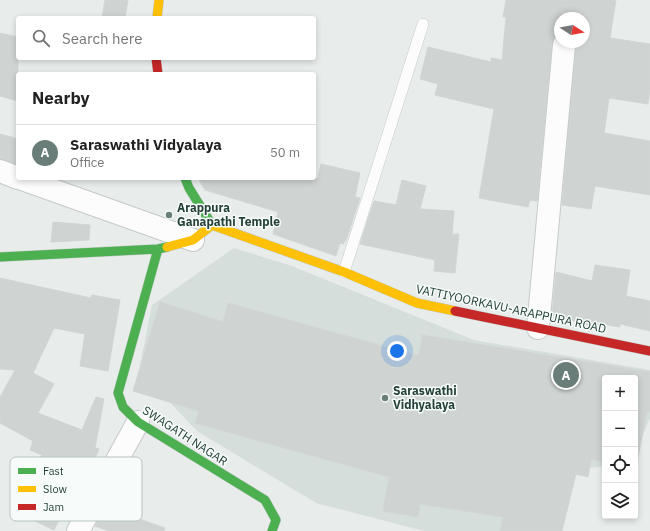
<!DOCTYPE html>
<html lang="en">
<head>
<meta charset="utf-8">
<style>
  :root { --surface:#fff; --page:#f6f6f6; --text:#222; --muted:#767676; --line:#e0e0e0; --accent:#697e78 }
  body { margin:0; font-family:"IBM Plex Sans",sans-serif; background:var(--page); color:var(--text) }
  .controls { position:absolute; right:12px; bottom:12px; display:grid; overflow:hidden; border-radius:4px; box-shadow:0 2px 6px #0003 }
  .controls button { width:36px; height:36px; display:grid; place-items:center; padding:0; border:0; border-bottom:1px solid var(--line); background:var(--surface); color:var(--text); font:20px sans-serif }
  .compass { position:absolute; left:554px; top:12px; width:36px; height:36px; border-radius:50%; background:var(--surface); box-shadow:0 2px 6px #0003; rotate:101deg }
  .you { position:absolute; left:397px; top:351px; width:14px; height:14px; margin:-10px; border:3px solid #fff; border-radius:50%; background:#1a73e8; box-shadow:0 0 0 6px #1a73e833 }
  .badge { display:grid; place-items:center; width:26px; height:26px; border-radius:50%; background:var(--accent); color:#fff; font-size:13px; font-weight:700 }
  .pin { position:absolute; translate:-50% -50%; border:2px solid #fff; box-shadow:0 1px 4px #0006 }
  .list { margin:0; padding:0; list-style:none }
  h2 { display:flex; justify-content:space-between; align-items:center; height:52px; margin:0; padding:0 16px; font-size:17px }
  h2 small { font-size:13px; font-weight:400; color:var(--muted) }
  .list li { display:grid; grid-template-columns:26px 1fr auto; gap:12px; align-items:center; box-sizing:border-box; height:56px; padding:0 16px; border-top:1px solid var(--line) }
  .list b { display:block; font-size:15px; white-space:nowrap }
  .list p { margin:0; font-size:13px; white-space:nowrap; color:var(--muted) }
  .list em { font-size:13px; font-style:normal; color:var(--muted) }
  .icon { flex:none; width:22px; height:22px; fill:none; stroke:currentColor; stroke-width:2; stroke-linecap:round; stroke-linejoin:round }
  .map { position:relative; flex:none; width:650px; height:531px; overflow:hidden }
  .search { position:absolute; background:var(--surface); box-shadow:0 2px 6px #0003; left:16px; top:16px; width:300px; height:44px; display:flex; align-items:center; gap:10px; box-sizing:border-box; padding:0 14px; border-radius:4px; color:var(--muted); font-size:15px }
  .panel { position:absolute; background:var(--surface); box-shadow:0 2px 6px #0003; left:16px; top:72px; width:300px; height:108px; border-radius:4px }
  .map>svg:first-child { display:block }
  .built { fill:#d6dedb }
  .building { fill:#cfd4d2; stroke:#d1d6d4 }
  .lines { fill:none; stroke-linecap:round; stroke-linejoin:round }
  .lane-casing { stroke:#c5cac8; stroke-width:12 }
  .street-casing { stroke:#c5cac8; stroke-width:24 }
  .fast-casing { stroke:#c3cbc8; stroke-width:10 }
  .slow-casing { stroke:#c3cbc8; stroke-width:10 }
  .jam-casing { stroke:#c3cbc8; stroke-width:10 }
  .lane { stroke:#fcfcfc; stroke-width:11 }
  .street { stroke:#fcfcfc; stroke-width:22 }
  .fast { stroke:#4caf50; stroke-width:9 }
  .slow { stroke:#ffc107; stroke-width:9 }
  .jam { stroke:#c62828; stroke-width:9 }
  .poi-dot { fill:#697e78; stroke:#f7fbf9; stroke-width:1.5 }
  .labels { text-anchor:middle; stroke-width:3; stroke-linejoin:round; paint-order:stroke }
  .poi-label { font-size:12px; font-weight:bold; fill:#24423a; stroke:#f7fbf9; text-anchor:start }
  .street-label { font-size:12px; fill:#24423a; stroke:#f7fbf9 }
  .key { fill:#f7fbf9; stroke:#b8c4c0; stroke-width:1 }
  .key-label { font-size:11px; fill:#24423a }
</style>
</head>
<body>
<div class="map">
<svg width="650" height="531" viewBox="0 0 650 531">
  <rect width="100%" height="100%" fill="#e8edeb"/>
  <!-- built -->
  <path class="built" d="M 234,248 L 292,266 L 474,340 L 650,370 L 650,418 L 635,454 L 635,378 L 605,378 L 605,466 L 568,471 L 558,531 L 424,531 L 316,503 L 197,431 L 139,370 L 152,305 Z"/>
  <!-- building -->
  <path class="building" d="M 105,0 L 128,0 L 125,18 L 102,18 Z
    M 506,0 L 616,0 L 610,38 L 650,44 L 650,90 L 648,104 L 609,98 L 604,133 L 650,141 L 650,195 L 595,186 L 591,209 L 562,205 L 576,42 L 584,42 L 584,18 L 560,18 L 560,33 L 554,38 L 552,44 L 537,201 L 530,200 L 528,207 L 479,198 L 494,109 L 435,95 L 438,84 L 420,79 L 428,47 L 491,62 L 491,58 L 502,60 L 506,17 L 503,17 Z
    M 0,33 L 18,37 L 18,101 L 0,96 Z
    M 0,134 L 18,139 L 18,165 L 0,159 Z
    M 321,164 L 360,173 L 355,197 L 360,198 L 346,241 L 344,241 L 344,244 L 340,243 L 336,256 L 273,234 L 278,212 L 205,190 L 198,178 L 318,178 Z
    M 402,180 L 426,186 L 420,209 L 454,211 L 452,234 L 459,234 L 455,273 L 434,271 L 435,260 L 360,244 L 374,201 L 396,205 Z
    M 53,222 L 90,225 L 89,240 L 51,242 Z
    M 595,265 L 630,270 L 626,296 L 650,301 L 650,331 L 620,324 L 620,327 L 601,324 L 600,328 L 552,315 L 556,272 L 592,281 Z
    M 0,278 L 91,298 L 92,295 L 120,300 L 108,371 L 80,366 L 85,334 L 54,328 L 33,373 L 54,384 L 38,413 L 82,430 L 96,397 L 104,399 L 95,448 L 99,449 L 79,499 L 81,499 L 71,518 L 62,514 L 54,530 L 14,511 L 42,455 L 30,450 L 33,441 L 0,423 L 0,397 L 15,370 L 0,369 Z
    M 160,302 L 223,322 L 228,303 L 419,356 L 422,335 L 650,372 L 650,412 L 647,411 L 636,468 L 635,378 L 605,378 L 605,462 L 591,459 L 588,477 L 576,474 L 562,531 L 500,531 L 503,517 L 420,504 L 418,517 L 383,511 L 389,477 L 195,423 L 199,411 L 133,391 Z
    M 105,507 L 165,528 L 164,531 L 109,531 L 95,526 Z"/>
  <g class="lines">
    <!-- lane casing -->
    <g class="lane-casing">
      <path id="lane" d="M 344,272 L 423,24"/>
    </g>
    <!-- street casing -->
    <g class="street-casing">
      <path id="street" d="M 0,171 L 18,178
        M 19,178 L 193,240
        M 538,328 L 564,45
        M 78,531 L 138,422"/>
    </g>
    <!-- fast casing -->
    <g class="fast-casing">
      <path id="fast" d="M 185,178 L 189,188 L 212,225
        M 158,249 L 118,393 L 123,407 L 138,422 L 265,500 L 276,520 L 272,531
        M 0,257 L 158,249 L 167,247"/>
    </g>
    <!-- slow casing -->
    <g class="slow-casing">
      <path id="slow" d="M 157,18 L 159,0
        M 212,225 L 344,272 L 417,303 L 455,311
        M 167,247 L 193,240 L 212,225"/>
    </g>
    <!-- jam casing -->
    <g class="jam-casing">
      <path id="jam" d="M 156,58 L 158,74
        M 455,311 L 650,351"/>
    </g>
    <!-- lane -->
    <use href="#lane" class="lane"/>
    <!-- street -->
    <use href="#street" class="street"/>
    <!-- fast -->
    <use href="#fast" class="fast"/>
    <!-- slow -->
    <use href="#slow" class="slow"/>
    <!-- jam -->
    <use href="#jam" class="jam"/>
  </g>
  <!-- markers -->
  <g class="poi-dot">
    <circle cx="169" cy="215" r="4"/>
    <circle cx="385" cy="398" r="4"/>
  </g>
  <g class="labels">
    <!-- poi labels -->
    <g class="poi-label">
      <text x="177" y="212">Arappura<tspan x="177" dy="14">Ganapathi Temple</tspan></text>
      <text x="393" y="395">Saraswathi<tspan x="393" dy="14">Vidhyalaya</tspan></text>
    </g>
    <!-- street labels -->
    <g class="street-label">
      <text transform="translate(511 309) rotate(12)" y="4">VATTIYOORKAVU-ARAPPURA ROAD</text>
      <text transform="translate(185 436) rotate(33)" y="4">SWAGATH NAGAR</text>
    </g>
  </g>
  <!-- legend -->
  <rect x="10" y="457" width="132" height="64" rx="6" class="key"/>
  <rect x="18" y="468" width="18" height="6" fill="#4caf50"/>
  <rect x="18" y="486" width="18" height="6" fill="#ffc107"/>
  <rect x="18" y="504" width="18" height="6" fill="#c62828"/>
  <g class="key-label">
    <text x="43" y="475">Fast</text>
    <text x="43" y="493">Slow</text>
    <text x="43" y="511">Jam</text>
  </g>
</svg>
<div class="controls">
<button>+</button>
<button>−</button>
<button><svg class="icon" aria-label="locate" viewBox="0 0 24 24"><circle cx="12" cy="12" r="6"/><path d="M12 2v4M12 18v4M2 12h4M18 12h4"/></svg></button>
<button><svg class="icon" aria-label="layers" viewBox="0 0 24 24"><path d="M12 4l9 5-9 5-9-5zM3 14l9 5 9-5"/></svg></button>
</div>
<svg class="compass" viewBox="-18 -18 36 36"><path d="M0-13l5 13h-10z" fill="#e53935"/><path d="M0 13l5-13h-10z" fill="#767676"/></svg>
<div class="you"></div>
<div class="pin badge" style="left:566px;top:375px">A</div>
<div class="search"><svg class="icon" aria-label="search" viewBox="0 0 24 24"><circle cx="10" cy="10" r="6"/><path d="M15 15l6 6"/></svg>Search here</div>
<section class="panel">
<h2>Nearby<small></small></h2>
<ul class="list">
<li><span class="badge">A</span><div><b>Saraswathi Vidyalaya</b><p>Office</p></div><em>50 m</em></li>
</ul>
</section>
</div>
</body>
</html>
